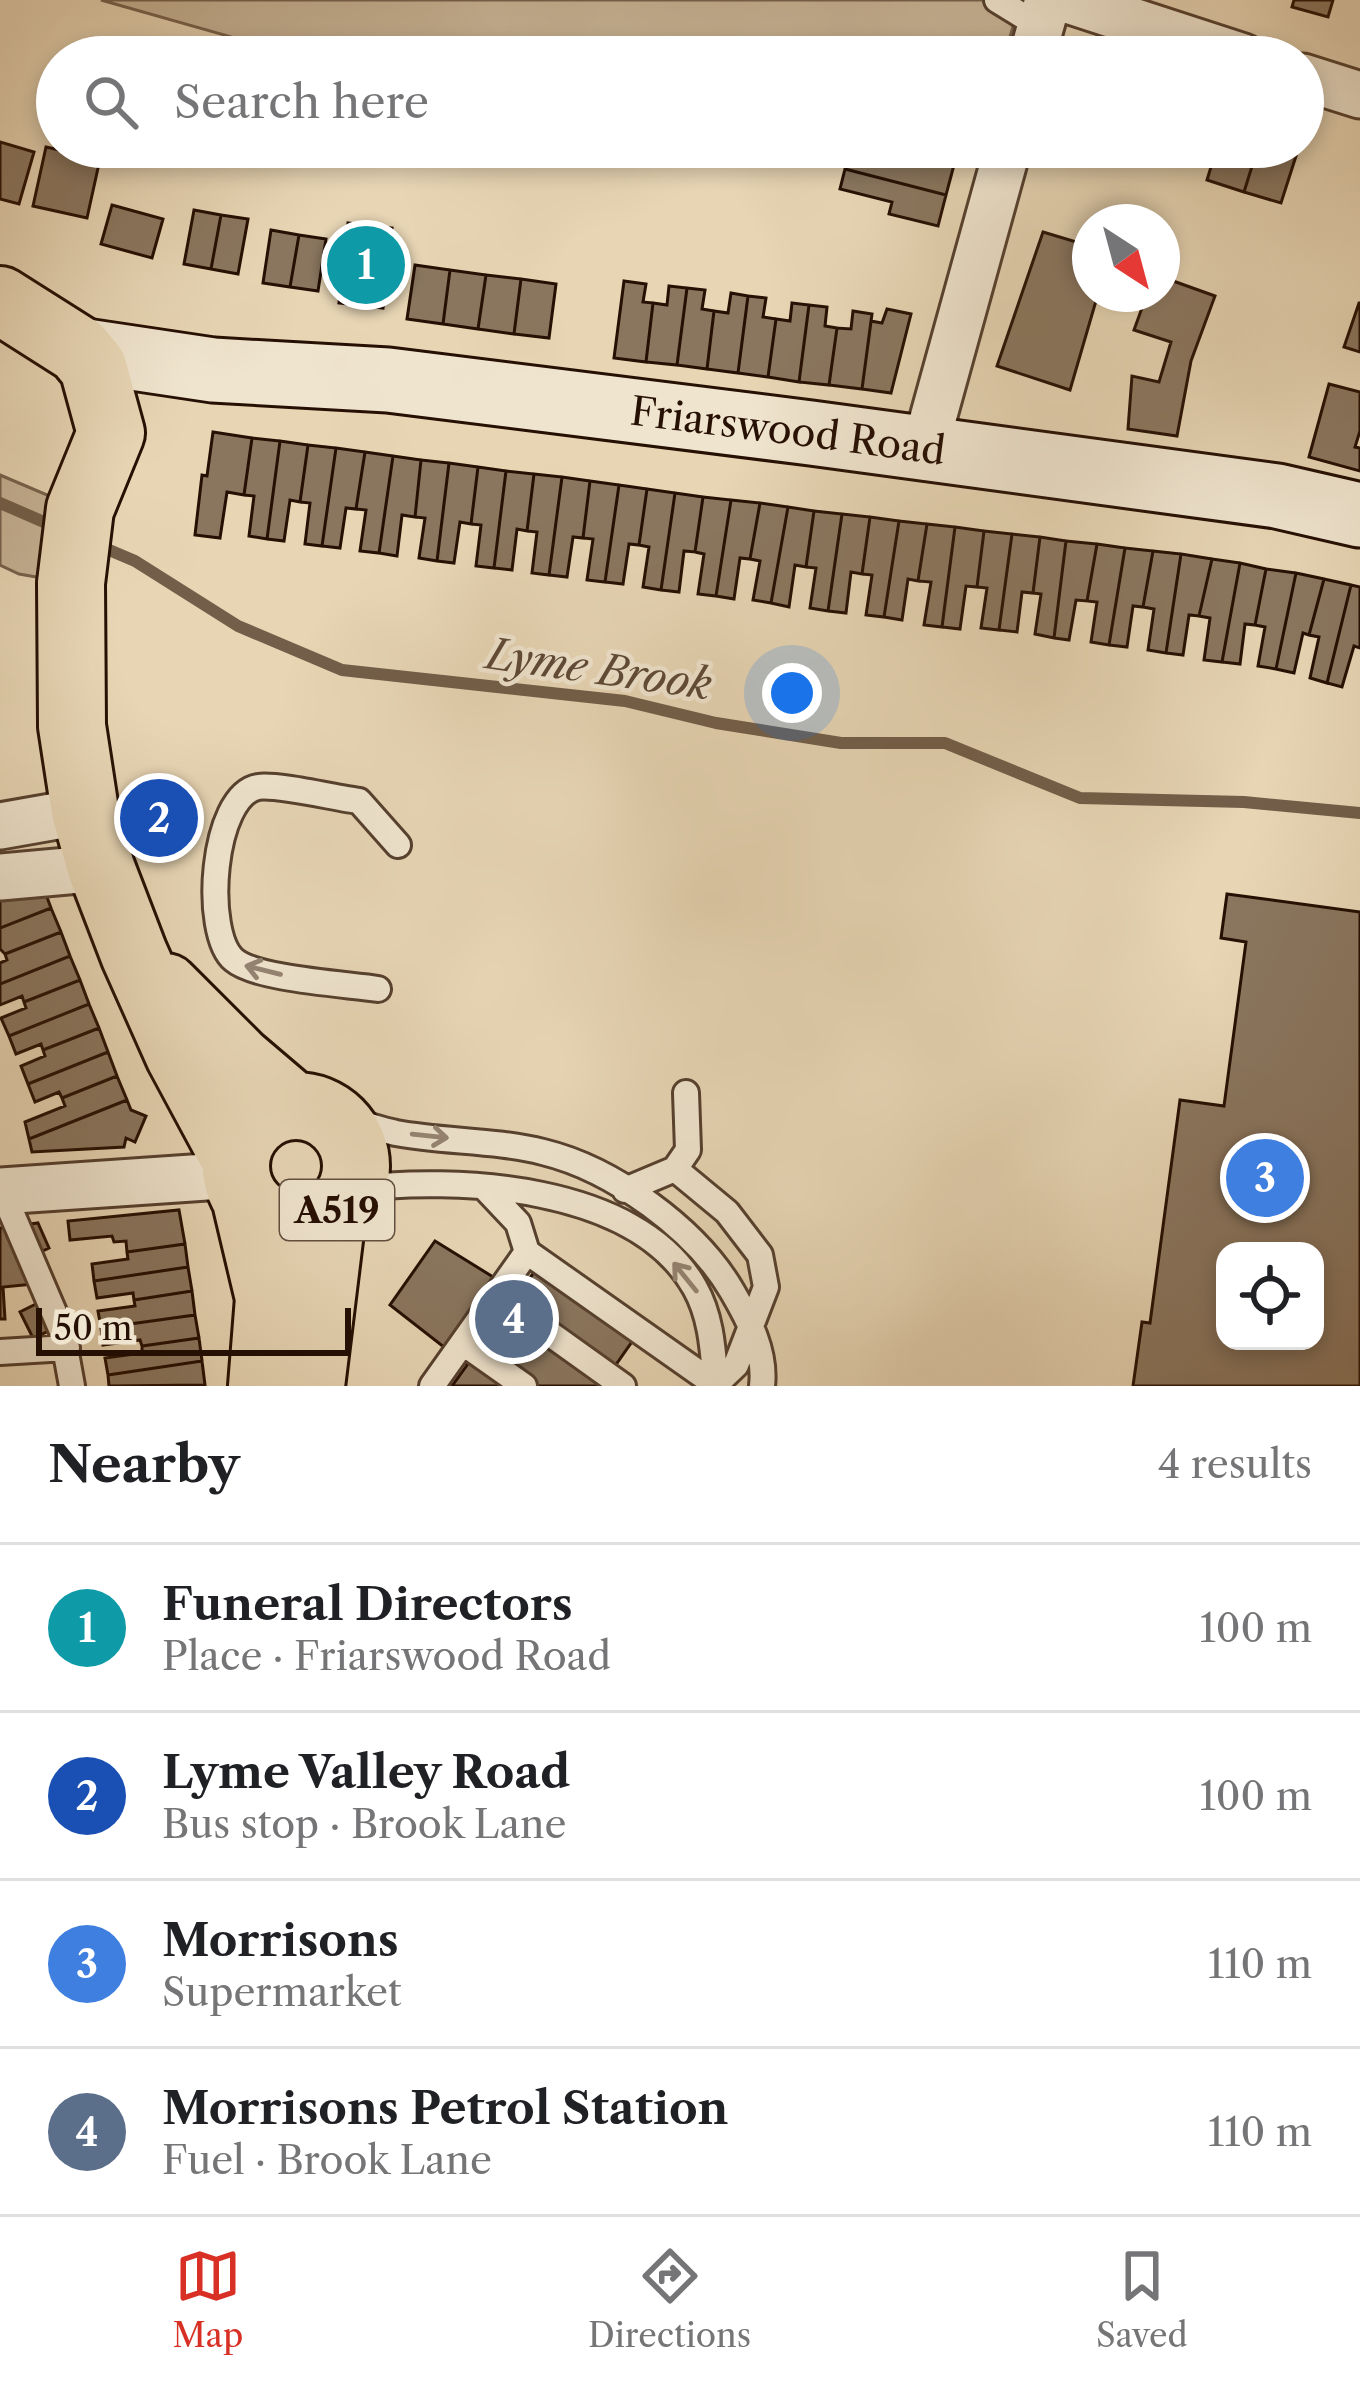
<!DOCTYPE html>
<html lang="en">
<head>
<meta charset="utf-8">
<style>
  :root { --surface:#fff; --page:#f6f6f6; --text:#202124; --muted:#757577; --line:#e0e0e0; --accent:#d93025 }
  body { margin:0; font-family:"Libre Caslon Text",serif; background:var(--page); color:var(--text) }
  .controls { position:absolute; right:36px; bottom:36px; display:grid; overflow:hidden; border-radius:24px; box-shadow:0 6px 18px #0003 }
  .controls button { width:108px; height:108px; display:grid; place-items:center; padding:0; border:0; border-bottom:3px solid var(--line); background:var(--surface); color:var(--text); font:60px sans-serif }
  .compass { position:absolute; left:1072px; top:204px; width:108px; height:108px; border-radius:50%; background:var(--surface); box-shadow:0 6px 18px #0003; rotate:144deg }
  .scale { position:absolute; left:36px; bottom:30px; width:315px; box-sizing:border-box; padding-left:12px; border:6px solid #260f03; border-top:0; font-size:33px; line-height:42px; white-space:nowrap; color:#260f03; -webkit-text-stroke:9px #efe4ce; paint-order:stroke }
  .you { position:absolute; left:792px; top:693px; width:42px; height:42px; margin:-30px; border:9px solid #fff; border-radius:50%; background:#1a73e8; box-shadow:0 0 0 18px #1a73e833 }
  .badge { display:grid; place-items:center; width:78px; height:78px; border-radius:50%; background:var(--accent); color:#fff; font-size:39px; font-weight:700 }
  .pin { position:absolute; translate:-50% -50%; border:6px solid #fff; box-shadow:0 3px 12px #0006 }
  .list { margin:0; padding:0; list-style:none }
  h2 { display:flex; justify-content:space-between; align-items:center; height:156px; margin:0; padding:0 48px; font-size:51px }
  h2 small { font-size:39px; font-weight:400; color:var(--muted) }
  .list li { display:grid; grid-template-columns:78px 1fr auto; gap:36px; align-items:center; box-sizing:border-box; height:168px; padding:0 48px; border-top:3px solid var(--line) }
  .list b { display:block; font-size:45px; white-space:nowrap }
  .list p { margin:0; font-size:39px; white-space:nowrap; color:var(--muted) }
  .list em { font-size:39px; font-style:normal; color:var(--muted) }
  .icon { flex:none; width:66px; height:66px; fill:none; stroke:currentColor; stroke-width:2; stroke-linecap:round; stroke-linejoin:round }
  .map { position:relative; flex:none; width:1360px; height:1386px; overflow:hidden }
  .search { position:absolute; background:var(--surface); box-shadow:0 6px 18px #0003; left:36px; right:36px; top:36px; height:132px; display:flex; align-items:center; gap:30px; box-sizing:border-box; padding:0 42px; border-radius:66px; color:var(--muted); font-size:45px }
  .sheet { height:828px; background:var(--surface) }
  nav { display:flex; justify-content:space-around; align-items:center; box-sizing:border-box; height:168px; border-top:3px solid var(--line); background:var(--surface); font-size:33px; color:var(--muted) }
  nav a { display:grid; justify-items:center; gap:6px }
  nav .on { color:var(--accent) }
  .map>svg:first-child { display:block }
  .green { fill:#c6b396; stroke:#76614c; stroke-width:3 }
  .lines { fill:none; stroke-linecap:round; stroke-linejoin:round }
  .stream { stroke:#725e49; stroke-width:12 }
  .building { fill:#8a765f; stroke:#260f03; stroke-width:3; fill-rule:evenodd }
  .lane-casing { stroke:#56402f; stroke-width:30 }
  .street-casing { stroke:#56402f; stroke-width:51 }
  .secondary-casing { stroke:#260f03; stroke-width:69 }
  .primary-casing { stroke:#260f03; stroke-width:72 }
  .lane { stroke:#efe4ce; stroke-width:24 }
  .street { stroke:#efe4ce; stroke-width:45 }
  .secondary { stroke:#efe4ce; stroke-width:63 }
  .primary { stroke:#e7d5b4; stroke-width:66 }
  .oneway { stroke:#958473 }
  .labels { text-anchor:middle; stroke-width:9; stroke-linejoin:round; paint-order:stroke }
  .shield { fill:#efe4ce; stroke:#624f40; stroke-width:3 }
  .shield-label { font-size:36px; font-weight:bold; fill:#260f03 }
  .street-label { font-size:39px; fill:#260f03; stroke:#efe4ce }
  .water-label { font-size:42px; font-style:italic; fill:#5f4a38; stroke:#efe4ce }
</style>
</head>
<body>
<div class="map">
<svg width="1360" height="1386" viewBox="0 0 1360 1386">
  <rect width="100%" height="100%" fill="#e7d5b4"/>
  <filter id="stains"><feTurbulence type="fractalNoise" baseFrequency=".00167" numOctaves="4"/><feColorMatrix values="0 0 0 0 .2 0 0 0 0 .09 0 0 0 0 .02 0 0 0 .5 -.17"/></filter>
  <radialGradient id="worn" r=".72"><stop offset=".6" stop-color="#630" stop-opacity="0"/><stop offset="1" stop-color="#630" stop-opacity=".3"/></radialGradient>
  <!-- green -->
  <path class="green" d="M 101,0 L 1021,0 L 1004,57 L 302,57 Z
    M 0,475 L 80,509 L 71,583 L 19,574 L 0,565 Z"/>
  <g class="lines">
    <!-- stream -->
    <path class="stream" d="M 0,503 L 60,529
      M 95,544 L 135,561 L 238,626 L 342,670 L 625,701 L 716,723 L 841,743 L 945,743 L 1080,798 L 1244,802 L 1360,813"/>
  </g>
  <!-- building -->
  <path class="building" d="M 1294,0 L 1333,0 L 1328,17 L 1292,7 Z
    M 0,142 L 34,152 L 19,204 L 0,199 Z
    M 46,147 L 100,159 L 87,218 L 33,206 Z
    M 1138,147 L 1178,147 L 1174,158 Z
    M 1217,147 L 1258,147 L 1244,192 L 1207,180 Z
    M 1258,147 L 1296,156 L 1281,203 L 1244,192 Z
    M 850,148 L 901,161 L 903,152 L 954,165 L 946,195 L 845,169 Z
    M 845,169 L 946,195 L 938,226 L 889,214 L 892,202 L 840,189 Z
    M 112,205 L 163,219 L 152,258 L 101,244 Z
    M 194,210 L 221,215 L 211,269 L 184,264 Z
    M 221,215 L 248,219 L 238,274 L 211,269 Z
    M 348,223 L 392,228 L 383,308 L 339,303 Z
    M 271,230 L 299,235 L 290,287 L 263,283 Z
    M 1043,232 L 1090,246 L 1090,294 L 1098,294 L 1070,390 L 997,366 Z
    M 299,235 L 326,239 L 318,291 L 290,287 Z
    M 415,265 L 450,270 L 443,324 L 407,319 Z
    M 450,270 L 486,275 L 478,329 L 443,324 Z
    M 486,275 L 521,279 L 514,334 L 478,329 Z
    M 1162,277 L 1215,296 L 1191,361 L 1177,436 L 1128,429 L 1132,376 L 1159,382 L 1171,342 L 1134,330 L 1147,294 L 1162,294 Z
    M 521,279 L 556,284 L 549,338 L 514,334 Z
    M 624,281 L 646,284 L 643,302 L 653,303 L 646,362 L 614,358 Z
    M 669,286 L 687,288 L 677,365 L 646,362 L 653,303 L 667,305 Z
    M 687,288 L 705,290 L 702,309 L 714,311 L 707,369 L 677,365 Z
    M 731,293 L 748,296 L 738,373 L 707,369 L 714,311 L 728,313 Z
    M 748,296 L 766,298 L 763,317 L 776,319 L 768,377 L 738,373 Z
    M 792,303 L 809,305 L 799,382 L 768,377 L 776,319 L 790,321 Z
    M 1359,303 L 1360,303 L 1360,352 L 1344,347 Z
    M 809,305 L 827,307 L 825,326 L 837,328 L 829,385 L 799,382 Z
    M 887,309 L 911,314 L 891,393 L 862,389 L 871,321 L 882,323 Z
    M 853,311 L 872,314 L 862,389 L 829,385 L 837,328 L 851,329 Z
    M 1329,384 L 1360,392 L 1360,431 L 1355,447 L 1360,448 L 1360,471 L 1309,457 Z
    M 213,432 L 252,438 L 244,495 L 227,492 L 220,538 L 195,535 L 202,475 L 207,476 Z
    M 252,438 L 280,441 L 267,539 L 249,536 L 254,496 L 244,495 Z
    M 280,441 L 308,445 L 300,502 L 290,500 L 284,541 L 267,539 Z
    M 308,445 L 336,448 L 322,546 L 305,544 L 310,503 L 300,502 Z
    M 336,448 L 365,452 L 356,509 L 346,508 L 340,548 L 322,546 Z
    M 365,452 L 393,456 L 379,553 L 360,551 L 366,510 L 356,509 Z
    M 393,456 L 421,460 L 415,517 L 402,515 L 397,556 L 379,553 Z
    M 421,460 L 449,463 L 437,561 L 419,558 L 425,518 L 415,517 Z
    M 449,463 L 478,467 L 471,524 L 460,522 L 454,563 L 437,561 Z
    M 478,467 L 506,471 L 494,568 L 476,566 L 481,525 L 471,524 Z
    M 506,471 L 534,474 L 527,531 L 517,529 L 512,570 L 494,568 Z
    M 534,474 L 562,477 L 549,575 L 532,573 L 537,532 L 527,531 Z
    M 562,477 L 590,481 L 583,538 L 573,537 L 567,577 L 549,575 Z
    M 590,481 L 619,485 L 605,582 L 587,580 L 593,539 L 583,538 Z
    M 619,485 L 647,489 L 639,545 L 629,544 L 623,584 L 605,582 Z
    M 647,489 L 675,493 L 661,590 L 643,587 L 649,547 L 639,545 Z
    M 675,493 L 703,497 L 695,552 L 684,551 L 679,592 L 661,590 Z
    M 703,497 L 731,500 L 716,596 L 698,594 L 704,554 L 695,552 Z
    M 731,500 L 760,503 L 750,559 L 740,558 L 734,599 L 716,596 Z
    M 760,503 L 788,507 L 771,603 L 753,600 L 760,561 L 750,559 Z
    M 788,507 L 814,511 L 806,567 L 795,565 L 789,607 L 771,603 Z
    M 814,511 L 842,514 L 828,611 L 810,608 L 816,568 L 806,567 Z
    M 842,514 L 870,517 L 862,574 L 851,572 L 846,613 L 828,611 Z
    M 870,517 L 899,521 L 884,617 L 866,615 L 872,575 L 862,574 Z
    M 899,521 L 927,524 L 918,581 L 908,579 L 902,620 L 884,617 Z
    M 927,524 L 955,527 L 942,627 L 924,625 L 931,582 L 918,581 Z
    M 955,527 L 984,531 L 977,587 L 966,586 L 960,629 L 942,627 Z
    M 984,531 L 1012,534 L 999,630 L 981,628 L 987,588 L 977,587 Z
    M 1012,534 L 1040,537 L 1033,593 L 1022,592 L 1017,632 L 999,630 Z
    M 1040,537 L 1066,541 L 1054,638 L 1035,634 L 1041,594 L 1033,593 Z
    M 1066,541 L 1097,544 L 1087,601 L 1076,600 L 1069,640 L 1054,638 Z
    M 1097,544 L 1125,548 L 1109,645 L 1091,642 L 1097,602 L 1087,601 Z
    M 1125,548 L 1153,551 L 1143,607 L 1133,606 L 1127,647 L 1109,645 Z
    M 1153,551 L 1181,554 L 1166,653 L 1148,650 L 1154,609 L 1143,607 Z
    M 1181,554 L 1212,559 L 1199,616 L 1189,615 L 1183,655 L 1166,653 Z
    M 1212,559 L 1240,563 L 1222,662 L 1204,660 L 1210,618 L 1199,616 Z
    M 1240,563 L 1266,569 L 1255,625 L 1245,624 L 1240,664 L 1222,662 Z
    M 1266,569 L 1296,573 L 1276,669 L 1258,666 L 1265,627 L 1255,625 Z
    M 1296,573 L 1324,579 L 1309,635 L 1303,633 L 1294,673 L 1276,669 Z
    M 1324,579 L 1351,585 L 1327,683 L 1310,678 L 1319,637 L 1309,635 Z
    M 1351,585 L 1360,587 L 1360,648 L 1354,646 L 1342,687 L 1327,683 Z
    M 45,892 L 51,908 L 0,928 L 0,896 Z
    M 1227,894 L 1360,912 L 1360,1386 L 1133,1386 L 1142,1322 L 1150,1323 L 1180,1100 L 1224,1106 L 1246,942 L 1221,938 ZM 1225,1251 L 1315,1251 L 1315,1341 L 1225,1341 Z
    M 51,908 L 61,932 L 5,954 L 0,949 L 0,928 Z
    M 61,932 L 70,956 L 0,984 L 0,963 L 7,960 L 5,954 Z
    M 70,956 L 80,980 L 24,1002 L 22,996 L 0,1005 L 0,984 Z
    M 80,980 L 89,1004 L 9,1036 L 1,1018 L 26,1008 L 24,1002 Z
    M 89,1004 L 99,1028 L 43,1050 L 41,1044 L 16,1054 L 9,1036 Z
    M 99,1028 L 108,1052 L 28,1084 L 21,1066 L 45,1056 L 43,1050 Z
    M 108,1052 L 117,1076 L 62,1098 L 59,1092 L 35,1102 L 28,1084 Z
    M 117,1076 L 127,1100 L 29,1139 L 25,1122 L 65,1106 L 62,1098 Z
    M 127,1100 L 131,1110 L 146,1116 L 135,1142 L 126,1138 L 124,1147 L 32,1152 L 29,1139 Z
    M 179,1210 L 185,1244 L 127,1252 L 126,1241 L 114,1242 L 112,1236 L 70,1240 L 68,1221 Z
    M 38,1223 L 49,1248 L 36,1254 L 23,1225 Z
    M 9,1227 L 34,1284 L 3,1287 L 5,1319 L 0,1319 L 0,1228 Z
    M 435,1241 L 519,1293 L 540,1264 L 638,1333 L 601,1386 L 452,1386 L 467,1365 L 390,1305 Z
    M 185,1244 L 188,1267 L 94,1281 L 92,1264 L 128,1259 L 127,1252 Z
    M 188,1267 L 192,1291 L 134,1300 L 133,1293 L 97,1298 L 94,1281 Z
    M 192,1291 L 195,1315 L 101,1328 L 98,1311 L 135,1306 L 134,1300 Z
    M 38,1303 L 51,1330 L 33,1338 L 20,1312 Z
    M 195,1315 L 199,1338 L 142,1346 L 140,1340 L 103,1345 L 101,1328 Z
    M 199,1338 L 202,1361 L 108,1375 L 105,1358 L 142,1353 L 142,1346 Z
    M 202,1361 L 205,1385 L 109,1386 L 108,1375 Z"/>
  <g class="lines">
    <!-- lane casing -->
    <g class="lane-casing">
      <path id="lane" d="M 997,0 L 1041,27
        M 378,989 C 345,984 256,979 234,960 C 202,933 212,795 258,787 C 278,784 335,798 359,801 L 398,845
        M 316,1109 C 342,1117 369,1127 396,1133 C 444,1142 495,1140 543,1152 C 613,1169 696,1229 732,1291 C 749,1320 766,1352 762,1386
        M 675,1169 L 688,1150 L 686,1093
        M 0,1186 L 62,1331 L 72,1386
        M 352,1189 C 455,1176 637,1184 695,1288 C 712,1318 713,1353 716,1386
        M 625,1190 L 675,1169 L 727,1212 L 760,1255 L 766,1287 L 736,1365 L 714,1386
        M 527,1252 L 716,1385
        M 497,1296 L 623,1386
        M 463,1343 L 524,1386
        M 0,1352 L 67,1348
        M 432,1386 L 527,1252 L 518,1223 L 484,1187"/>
    </g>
    <!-- street casing -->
    <g class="street-casing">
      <path id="street" d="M 1068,0 L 1243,57
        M 1032,57 L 1048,0
        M 1303,77 L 1360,95
        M 924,451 L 1008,147
        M 0,826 L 85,811
        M 0,877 L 101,868
        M 0,1191 L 236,1175"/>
    </g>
    <!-- secondary casing -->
    <g class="secondary-casing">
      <g id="secondary">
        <path id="s1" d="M 79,350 L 213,370 L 388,380 L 811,433 L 1277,496 L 1360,515"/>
      </g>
    </g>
    <!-- primary casing -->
    <g class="primary-casing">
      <path id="primary" d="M 0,300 L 79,350 L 93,367 L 111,433 L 80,509 L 71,583 L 72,726 L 85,811 L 101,868 L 134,954 L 179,1055 L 236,1161
        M 166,987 L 239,1060 L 293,1106
        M236 1166a60 60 0 1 1 120 0a60 60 0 1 1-120 0Z
        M 246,1201 L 269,1298 L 262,1386
        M 311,1386 L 332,1215"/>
    </g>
    <!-- lane -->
    <use href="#lane" class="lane"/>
    <!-- street -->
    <use href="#street" class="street"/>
    <!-- secondary -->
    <use href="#secondary" class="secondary"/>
    <!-- primary -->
    <use href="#primary" class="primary"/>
  </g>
  <!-- one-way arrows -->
  <defs><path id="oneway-shaft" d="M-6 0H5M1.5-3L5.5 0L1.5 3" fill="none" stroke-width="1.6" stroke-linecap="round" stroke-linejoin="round" transform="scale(3)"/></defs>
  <g class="oneway">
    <use href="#oneway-shaft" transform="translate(263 970) rotate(-166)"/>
    <use href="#oneway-shaft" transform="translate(430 1136) rotate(6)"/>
    <use href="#oneway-shaft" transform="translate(685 1277) rotate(-129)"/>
  </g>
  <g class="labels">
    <!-- shield labels -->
    <rect class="shield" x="280" y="1180" width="114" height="60" rx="9"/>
    <g class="shield-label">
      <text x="337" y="1223">A519</text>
    </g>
    <!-- street labels -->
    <g class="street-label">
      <text dy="14" stroke="none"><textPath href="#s1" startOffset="714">Friarswood Road</textPath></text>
    </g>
    <!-- water labels -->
    <g class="water-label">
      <text transform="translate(599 669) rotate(8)" y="15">Lyme Brook</text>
    </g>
  </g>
  <rect width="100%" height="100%" filter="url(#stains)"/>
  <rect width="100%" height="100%" fill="url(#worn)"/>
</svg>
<div class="controls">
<button><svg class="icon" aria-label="locate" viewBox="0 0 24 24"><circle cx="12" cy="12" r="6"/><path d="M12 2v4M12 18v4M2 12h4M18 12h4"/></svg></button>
</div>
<svg class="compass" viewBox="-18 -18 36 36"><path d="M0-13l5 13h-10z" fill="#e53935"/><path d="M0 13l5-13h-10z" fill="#757577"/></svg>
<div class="scale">50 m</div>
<div class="you"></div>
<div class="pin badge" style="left:366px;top:265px;background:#0f9aa8">1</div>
<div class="pin badge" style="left:159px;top:818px;background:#1a4fb4">2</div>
<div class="pin badge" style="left:1265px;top:1178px;background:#3f7fe0">3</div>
<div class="pin badge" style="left:514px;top:1319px;background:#5c6f8a">4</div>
<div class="search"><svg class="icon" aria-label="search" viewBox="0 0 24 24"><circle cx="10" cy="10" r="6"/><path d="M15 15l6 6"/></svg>Search here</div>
</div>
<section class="sheet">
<h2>Nearby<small>4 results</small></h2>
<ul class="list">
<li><span class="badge" style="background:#0f9aa8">1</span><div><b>Funeral Directors</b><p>Place · Friarswood Road</p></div><em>100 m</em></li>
<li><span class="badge" style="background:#1a4fb4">2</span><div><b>Lyme Valley Road</b><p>Bus stop · Brook Lane</p></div><em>100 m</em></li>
<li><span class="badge" style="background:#3f7fe0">3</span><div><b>Morrisons</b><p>Supermarket</p></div><em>110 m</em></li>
<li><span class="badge" style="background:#5c6f8a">4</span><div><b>Morrisons Petrol Station</b><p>Fuel · Brook Lane</p></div><em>110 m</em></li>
</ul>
</section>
<nav>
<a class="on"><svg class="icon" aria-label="map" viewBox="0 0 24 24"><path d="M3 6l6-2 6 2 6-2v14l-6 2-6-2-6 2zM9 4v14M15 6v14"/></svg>Map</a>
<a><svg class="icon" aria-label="directions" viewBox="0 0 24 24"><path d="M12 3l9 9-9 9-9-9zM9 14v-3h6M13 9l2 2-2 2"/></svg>Directions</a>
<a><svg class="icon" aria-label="saved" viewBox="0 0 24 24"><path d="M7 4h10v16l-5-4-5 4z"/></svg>Saved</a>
</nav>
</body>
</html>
